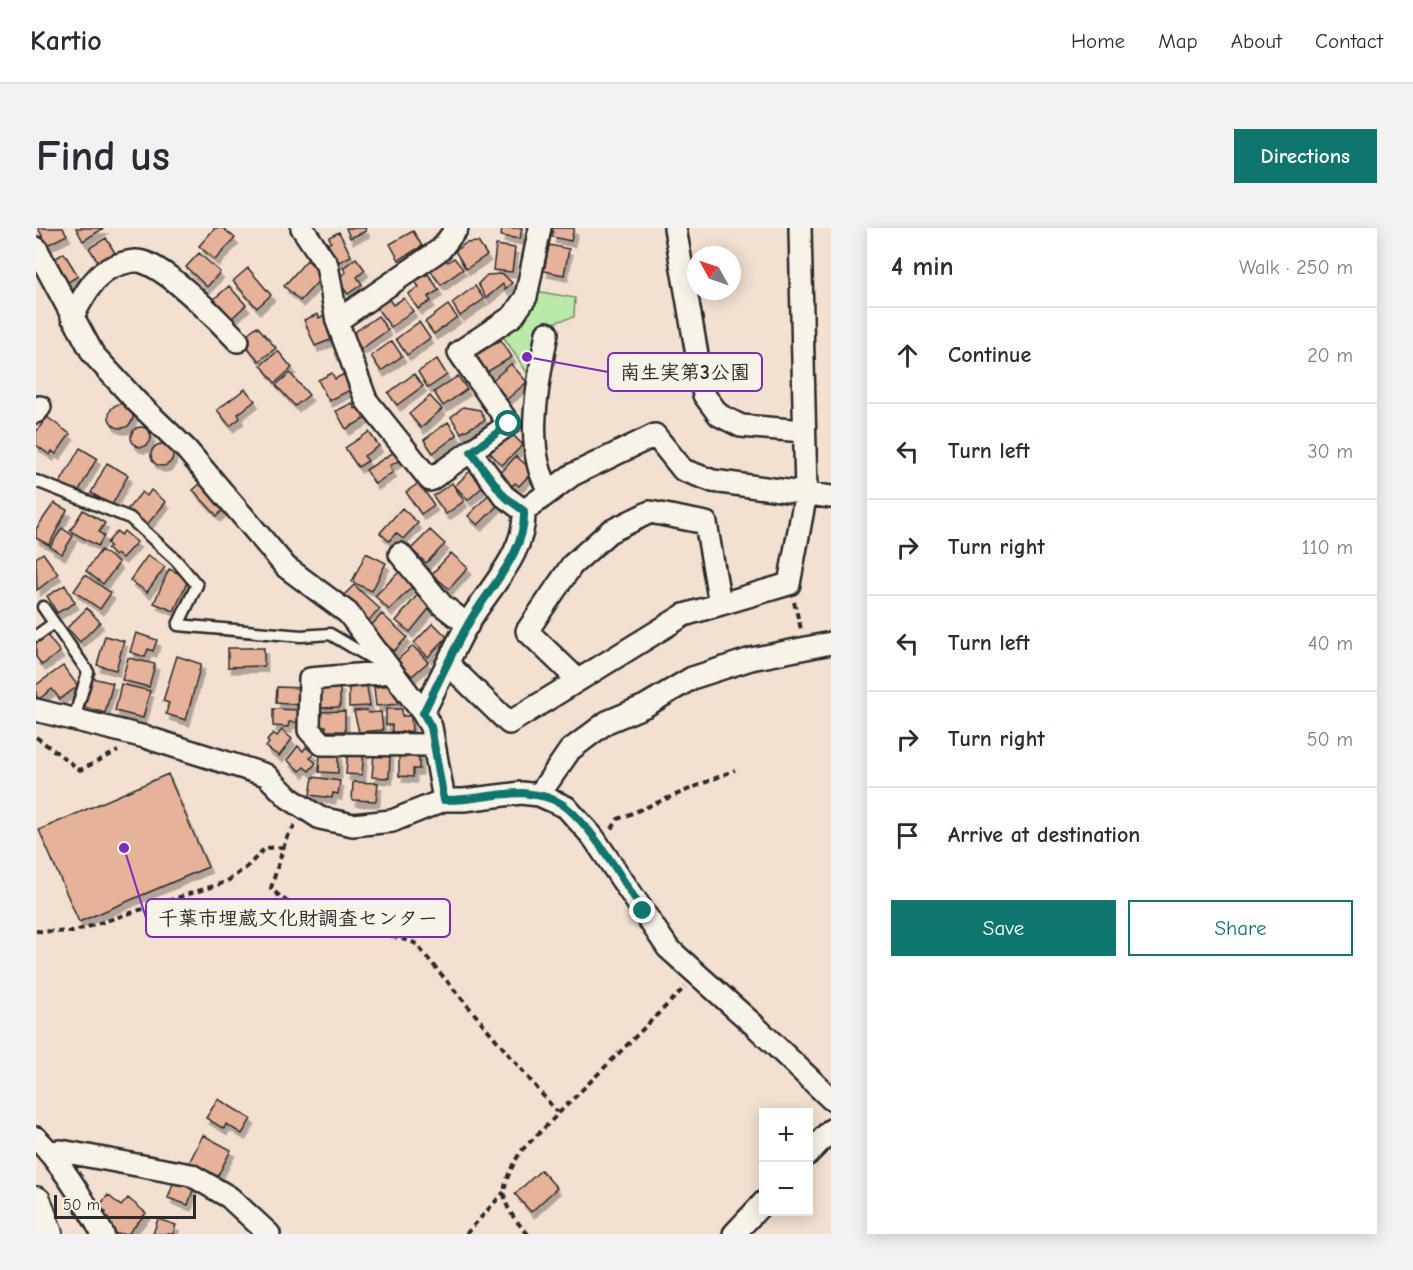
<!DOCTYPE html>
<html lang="en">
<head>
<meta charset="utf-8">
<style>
  :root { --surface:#fff; --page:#f2f2f3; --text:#2b2b33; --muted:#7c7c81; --line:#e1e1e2; --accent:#0f766e }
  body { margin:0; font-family:"Comic Neue","Klee One",sans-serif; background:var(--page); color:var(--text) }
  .controls { position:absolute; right:18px; bottom:18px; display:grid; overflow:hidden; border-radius:0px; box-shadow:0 3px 15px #0003 }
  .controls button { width:54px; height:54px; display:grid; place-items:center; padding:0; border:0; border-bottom:2px solid var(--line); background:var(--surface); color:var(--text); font:30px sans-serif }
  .compass { position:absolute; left:651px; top:18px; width:54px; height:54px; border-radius:50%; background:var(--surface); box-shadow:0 3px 15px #0003; rotate:310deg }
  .scale { position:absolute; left:18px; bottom:15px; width:142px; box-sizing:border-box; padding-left:6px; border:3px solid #2b2b2b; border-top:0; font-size:16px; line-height:21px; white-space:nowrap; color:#2b2b2b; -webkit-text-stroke:4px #f7f3e8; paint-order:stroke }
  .stop { position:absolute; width:18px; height:18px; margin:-14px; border:4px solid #0f766e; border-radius:50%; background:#fff }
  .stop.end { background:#0f766e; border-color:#fff; box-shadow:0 2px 6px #0008 }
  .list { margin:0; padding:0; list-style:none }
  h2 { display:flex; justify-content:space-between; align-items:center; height:78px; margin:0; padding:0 24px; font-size:26px }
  h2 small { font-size:20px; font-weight:400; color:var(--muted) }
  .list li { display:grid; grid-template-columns:39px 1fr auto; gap:18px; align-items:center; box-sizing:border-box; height:96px; padding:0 24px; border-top:2px solid var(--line) }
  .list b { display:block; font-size:22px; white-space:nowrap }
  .list em { font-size:20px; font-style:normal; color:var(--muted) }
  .actions { display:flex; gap:12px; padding:18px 24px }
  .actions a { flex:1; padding:14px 0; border:2px solid var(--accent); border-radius:0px; text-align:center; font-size:21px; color:var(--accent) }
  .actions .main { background:var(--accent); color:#fff }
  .icon { flex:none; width:33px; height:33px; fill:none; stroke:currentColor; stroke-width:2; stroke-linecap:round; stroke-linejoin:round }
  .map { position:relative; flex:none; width:795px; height:1006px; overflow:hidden; border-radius:0px }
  header { display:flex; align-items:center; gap:36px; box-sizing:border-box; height:84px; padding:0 30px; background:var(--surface); border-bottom:2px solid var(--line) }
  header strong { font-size:28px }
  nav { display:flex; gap:33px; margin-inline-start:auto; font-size:21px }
  .intro { display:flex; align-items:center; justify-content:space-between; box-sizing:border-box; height:144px; padding:0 36px }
  h1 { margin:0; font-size:42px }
  .button { padding:15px 27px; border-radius:0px; background:var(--accent); color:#fff; font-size:21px; font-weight:700 }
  main { display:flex; gap:36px; padding:0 36px }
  aside { flex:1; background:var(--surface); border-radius:0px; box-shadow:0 3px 15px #0003 }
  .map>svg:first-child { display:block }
  .green { fill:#b9eaa9; stroke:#728a6a; stroke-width:1.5 }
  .building { fill:#e6b299; stroke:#2b2b2b; stroke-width:1.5; filter:url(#shadow) }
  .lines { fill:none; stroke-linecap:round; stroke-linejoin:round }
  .lane-casing { stroke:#2b2b2b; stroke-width:15 }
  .street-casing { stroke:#2b2b2b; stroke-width:26 }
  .secondary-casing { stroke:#2b2b2b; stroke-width:34 }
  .path { stroke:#2b2b2b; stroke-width:4; stroke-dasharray:6 4.5; stroke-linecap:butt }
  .lane { stroke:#f7f3e8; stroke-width:10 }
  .street { stroke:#f7f3e8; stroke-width:21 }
  .secondary { stroke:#f7f3e8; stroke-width:30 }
  .route { stroke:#0f766e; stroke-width:8 }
  .leader { fill:none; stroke:#7b2cbf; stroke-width:2 }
  .callout-dot { fill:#7b2cbf; stroke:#f7f3e8; stroke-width:2 }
  .callout { fill:#f7f3e8; stroke:#7b2cbf; stroke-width:2 }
  .callout-label { font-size:20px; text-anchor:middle; font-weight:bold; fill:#2b2b2b }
</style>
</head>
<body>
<header>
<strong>Kartio</strong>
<nav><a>Home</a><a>Map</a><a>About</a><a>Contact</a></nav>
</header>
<div class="intro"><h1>Find us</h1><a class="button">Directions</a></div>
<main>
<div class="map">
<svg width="795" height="1006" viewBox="0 0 795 1006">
  <defs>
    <filter id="shadow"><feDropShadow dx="3.5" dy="6" stdDeviation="0" flood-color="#0004"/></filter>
  </defs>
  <rect width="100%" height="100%" fill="#f2e0d0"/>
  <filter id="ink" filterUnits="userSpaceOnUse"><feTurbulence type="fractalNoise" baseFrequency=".0167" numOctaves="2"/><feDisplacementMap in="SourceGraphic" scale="12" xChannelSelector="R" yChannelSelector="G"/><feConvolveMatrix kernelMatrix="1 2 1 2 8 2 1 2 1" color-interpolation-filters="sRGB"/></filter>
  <g filter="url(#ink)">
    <!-- green -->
    <path class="green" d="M 500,63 L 539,70 L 538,89 L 512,96 L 497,154 L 465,105 Z"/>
    <!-- building -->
    <path class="building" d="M 2,0 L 27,0 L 31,7 L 11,17 Z
      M 40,0 L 68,0 L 47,13 Z
      M 179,0 L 187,0 L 199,10 L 179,32 L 163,18 Z
      M 310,0 L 329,0 L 330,3 L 314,10 Z
      M 466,0 L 486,0 L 484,11 L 465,8 Z
      M 512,0 L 538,0 L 535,13 L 516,9 L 517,3 Z
      M 377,3 L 386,18 L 363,32 L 354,16 Z
      M 303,4 L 315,28 L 297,37 L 288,18 L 295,14 L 293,9 Z
      M 70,10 L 79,25 L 63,35 L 53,20 Z
      M 442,14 L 451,27 L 430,41 L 419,23 L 430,15 Z
      M 460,17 L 479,20 L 476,44 L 457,42 Z
      M 513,17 L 533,21 L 528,47 L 508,43 Z
      M 28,25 L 42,48 L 29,56 L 15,33 Z
      M 163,25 L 184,44 L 171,59 L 150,39 Z
      M 320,30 L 329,42 L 321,49 L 326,56 L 312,66 L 300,51 L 310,44 L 307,40 Z
      M 418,30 L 427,41 L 405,57 L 394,42 L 409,31 L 412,34 Z
      M 271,32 L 288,47 L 264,73 L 248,58 Z
      M 212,40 L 235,67 L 221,80 L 197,53 Z
      M 392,46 L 403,62 L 392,69 L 395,73 L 382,81 L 372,66 L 383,59 L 379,53 Z
      M 467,46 L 476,55 L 469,61 L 467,56 L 450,70 L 442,56 L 451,47 Z
      M 193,58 L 210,77 L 196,90 L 178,71 Z
      M 439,58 L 448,71 L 424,88 L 416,75 Z
      M 352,70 L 357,77 L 368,70 L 377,83 L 355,99 L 340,79 Z
      M 412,77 L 421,89 L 398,106 L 389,94 Z
      M 282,86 L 283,90 L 289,87 L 299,110 L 279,118 L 268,92 Z
      M 342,88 L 352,102 L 325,121 L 316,106 Z
      M 383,94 L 394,110 L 371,127 L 360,111 Z
      M 221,98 L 240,120 L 223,133 L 205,111 Z
      M 465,112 L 476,129 L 451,144 L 440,127 Z
      M 356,113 L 366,128 L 345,143 L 335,128 Z
      M 242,123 L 256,140 L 239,155 L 225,137 Z
      M 401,131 L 411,147 L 392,160 L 382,144 Z
      M 475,136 L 491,154 L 469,173 L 454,154 Z
      M 254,145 L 273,167 L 259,178 L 240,157 Z
      M 296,145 L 299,151 L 308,146 L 316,161 L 293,173 L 282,152 Z
      M 378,146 L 387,158 L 361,177 L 352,165 Z
      M 422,148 L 431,161 L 407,178 L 398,164 Z
      M 209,161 L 219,173 L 202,186 L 204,190 L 194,198 L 181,182 Z
      M 394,168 L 406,181 L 385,200 L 373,186 Z
      M 316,175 L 319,181 L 325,177 L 332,189 L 310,201 L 300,183 Z
      M73 188a12 12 0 1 1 24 0a12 12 0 1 1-24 0Z
      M 427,179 L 444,182 L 449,192 L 425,205 L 415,189 Z
      M 11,189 L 34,206 L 20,226 L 16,223 L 14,227 L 0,217 L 0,204 Z
      M 412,194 L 421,207 L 397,225 L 388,212 Z
      M95 209a10 10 0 1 1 20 0a10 10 0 1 1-20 0Z
      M 333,204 L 343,218 L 328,228 L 332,233 L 322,239 L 309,220 Z
      M 474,204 L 487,217 L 466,237 L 454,225 Z
      M115 227a11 11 0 1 1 22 0a11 11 0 1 1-22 0Z
      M 44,220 L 61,230 L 42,264 L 24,255 Z
      M 361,222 L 366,230 L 354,238 L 357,244 L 339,256 L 330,242 Z
      M 480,228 L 497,243 L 483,258 L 479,255 L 474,260 L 462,248 Z
      M 71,235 L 92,247 L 76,277 L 55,265 Z
      M 436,241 L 450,256 L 432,272 L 419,258 Z
      M 167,253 L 191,278 L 181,288 L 157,262 Z
      M 383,255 L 398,277 L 385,286 L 370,264 Z
      M 416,255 L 428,273 L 410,286 L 397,268 Z
      M 115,262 L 130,274 L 109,299 L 90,283 L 106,264 L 111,268 Z
      M 453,266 L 463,276 L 442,297 L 432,288 Z
      M 18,275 L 31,282 L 13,317 L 0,310 L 0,301 Z
      M 366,280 L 382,295 L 367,311 L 360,305 L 353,313 L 344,305 Z
      M 47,282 L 69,295 L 63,304 L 68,308 L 62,318 L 34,303 Z
      M 26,300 L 37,308 L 26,326 L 14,319 Z
      M 394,302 L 409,316 L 390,335 L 375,321 Z
      M 81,303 L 85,307 L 88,303 L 101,314 L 86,330 L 81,326 L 79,328 L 71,321 L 74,318 L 71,315 Z
      M 65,322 L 83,335 L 67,356 L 50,343 Z
      M 7,325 L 22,346 L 1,362 L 0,330 Z
      M 330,325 L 350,335 L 336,363 L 316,354 Z
      M 415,325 L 432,340 L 413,361 L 396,346 Z
      M 112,327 L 129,339 L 111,364 L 94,352 Z
      M 133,341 L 153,350 L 138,383 L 118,375 Z
      M 364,343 L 378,357 L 353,382 L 339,368 Z
      M 49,347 L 75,365 L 64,381 L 38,363 Z
      M 29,357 L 39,375 L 21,385 L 11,368 Z
      M 318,357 L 344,381 L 330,395 L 305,370 Z
      M 382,366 L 396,377 L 374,404 L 360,393 Z
      M 51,380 L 64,394 L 44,414 L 31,400 Z
      M 346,386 L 371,409 L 358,423 L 333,400 Z
      M 397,395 L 411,409 L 392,429 L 378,415 Z
      M 100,405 L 121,412 L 117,423 L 112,421 L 109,429 L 94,424 Z
      M 11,407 L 24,424 L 6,437 L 0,429 L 0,415 Z
      M 69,408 L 88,413 L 80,442 L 61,437 Z
      M 377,418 L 392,434 L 376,448 L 361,432 Z
      M 192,420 L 228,420 L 228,438 L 192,439 Z
      M 141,428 L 165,436 L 150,492 L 130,486 L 133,475 L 127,473 Z
      M 92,430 L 119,436 L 113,459 L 86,452 Z
      M 27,438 L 42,458 L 24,471 L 16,461 L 3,471 L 0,467 L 0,457 Z
      M 56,450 L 77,455 L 69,485 L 48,479 Z
      M 330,453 L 334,478 L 313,479 L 313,454 Z
      M 85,456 L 114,463 L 107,490 L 79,483 Z
      M 358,457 L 362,476 L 340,478 L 338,459 Z
      M 284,458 L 304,458 L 304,479 L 284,480 Z
      M 241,459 L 266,460 L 265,477 L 240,475 Z
      M 237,481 L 266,482 L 266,494 L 253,494 L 252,499 L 237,498 Z
      M 350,481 L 366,481 L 366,488 L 375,488 L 376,503 L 356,504 L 356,497 L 350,497 Z
      M 331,482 L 332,485 L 345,484 L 347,502 L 323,504 L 318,483 Z
      M 309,483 L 309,503 L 290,503 L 290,498 L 283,499 L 282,484 Z
      M 246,502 L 256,511 L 243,528 L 230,519 L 233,515 L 231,513 L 237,505 L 241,508 Z
      M 262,518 L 267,523 L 270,519 L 278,526 L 274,530 L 280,535 L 273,543 L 268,539 L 264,543 L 251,532 Z
      M 284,520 L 302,520 L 302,545 L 283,544 Z
      M 312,520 L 328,521 L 326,547 L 310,546 Z
      M 367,521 L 383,521 L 383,541 L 377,541 L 377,549 L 363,548 L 363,527 L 367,527 Z
      M 338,525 L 354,525 L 353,550 L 336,549 Z
      M 132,546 L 172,639 L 43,694 L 3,602 Z
      M 277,549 L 304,553 L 302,566 L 297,565 L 296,570 L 274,567 Z
      M 317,554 L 342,555 L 340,573 L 316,572 Z
      M 182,871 L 215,891 L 206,906 L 190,896 L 188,901 L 170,890 Z
      M 167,907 L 195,922 L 178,955 L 150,941 Z
      M 505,942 L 521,960 L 495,984 L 479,966 Z
      M 138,953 L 158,959 L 152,977 L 132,970 Z
      M 72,967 L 85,978 L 92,970 L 110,985 L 92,1006 L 80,1006 L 63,991 L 70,984 L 63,978 Z
      M 122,991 L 140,997 L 137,1006 L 117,1006 Z"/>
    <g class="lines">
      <!-- lane casing -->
      <g class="lane-casing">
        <path id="lane" d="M 0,253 L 94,290 L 140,332 L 161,357 L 142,397 L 265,408 L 294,406 L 340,433
          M 7,379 L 52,444 L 38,491
          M 0,408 L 18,395"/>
      </g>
      <!-- street casing -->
      <g class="street-casing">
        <path id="street" d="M 266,0 L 291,37 L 301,93 L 330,172 L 394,252 L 473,196 L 423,124 L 477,88 L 490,69 L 504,0
          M 639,0 L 668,167 L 683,187 L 705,198 L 768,203
          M 0,20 L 57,126 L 100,173 L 150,221 L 250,339 L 312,385 L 387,485 L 395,499 L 408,572
          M 36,89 C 45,74 52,58 64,47 C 72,39 96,30 107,34 C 135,43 181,91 202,113
          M 301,93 L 405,21 L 421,0
          M 511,105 C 503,150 486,224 514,263
          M 0,184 L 4,179
          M 488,283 L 536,247 L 619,207 L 647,242 L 677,253 L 795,269
          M 364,326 L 406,377 L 432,397
          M 412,436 L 473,495 L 648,387 L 753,356 L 770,265 L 764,0
          M 356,444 L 274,451 L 273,502 L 286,516 L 397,517
          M 542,452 L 491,403 L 536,337 L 573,304 L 614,284 L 670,295 L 684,376
          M 0,482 L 109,509 L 230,547 L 253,570 L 284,590 L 317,597 L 356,593 L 408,572 L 428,572 L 485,565 L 503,567 L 530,579 L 557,609 L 632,720 L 718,797 L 795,871
          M 387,485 C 402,456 415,426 431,397 C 451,361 490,327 488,283 L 468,268 L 435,224
          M 503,567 L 534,522 L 571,494 L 609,478 L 656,450 L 715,431 L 795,415
          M 0,910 C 28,938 47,972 67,1006
          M 14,924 L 25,923 L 155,947 L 193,969 L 233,1006
          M 772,926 L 795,902
          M 698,1006 L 728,974"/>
      </g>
      <!-- secondary casing -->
      <g class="secondary-casing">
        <path id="secondary" d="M 0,974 L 11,1006"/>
      </g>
      <!-- path -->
      <path class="path" d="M 758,374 L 765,401
        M 0,509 L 44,542 L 82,523
        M 259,597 L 250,611 L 235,660 C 269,696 333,700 379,715 L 521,884
        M 576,601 L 582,591 L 699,542
        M 0,703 L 36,704 L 190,654 L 211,639 L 229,620 L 247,619
        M 430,1006 L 468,964
        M 492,1006 C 461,974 463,960 485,923 L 649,759"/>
      <!-- lane -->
      <use href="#lane" class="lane"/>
      <!-- street -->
      <use href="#street" class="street"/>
      <!-- secondary -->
      <use href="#secondary" class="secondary"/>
    </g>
  </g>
  <g class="lines" filter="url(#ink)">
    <!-- route -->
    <path class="route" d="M 473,196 L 435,224 L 468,268 L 488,283 C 490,327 451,361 431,398 C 415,426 402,456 387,485 L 395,499 L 408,572 C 434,573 460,565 486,565 C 500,566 519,570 530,579 C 558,601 587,653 607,683"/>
  </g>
  <!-- callouts -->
  <path class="leader" d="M491 129L572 144M88 620L110 690"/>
  <g class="callout-dot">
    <circle cx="491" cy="129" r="6"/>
    <circle cx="88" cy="620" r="6"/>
  </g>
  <g class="callout">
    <rect x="572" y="125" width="154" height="38" rx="6"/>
    <rect x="110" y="671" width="304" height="38" rx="6"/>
  </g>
  <g class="callout-label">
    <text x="649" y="151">南生実第3公園</text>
    <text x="262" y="697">千葉市埋蔵文化財調査センター</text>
  </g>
</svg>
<div class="controls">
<button>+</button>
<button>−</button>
</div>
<svg class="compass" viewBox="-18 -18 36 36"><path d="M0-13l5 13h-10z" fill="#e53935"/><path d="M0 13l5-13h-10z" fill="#7c7c81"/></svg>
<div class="scale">50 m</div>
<div class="stop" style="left:473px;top:196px"></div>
<div class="stop end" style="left:607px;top:683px"></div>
</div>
<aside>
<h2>4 min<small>Walk · 250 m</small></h2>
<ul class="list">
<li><svg class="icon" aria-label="ahead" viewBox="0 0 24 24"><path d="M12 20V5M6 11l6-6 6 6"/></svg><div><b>Continue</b></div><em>20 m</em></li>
<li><svg class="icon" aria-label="left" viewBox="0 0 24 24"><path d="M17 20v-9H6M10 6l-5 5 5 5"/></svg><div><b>Turn left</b></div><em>30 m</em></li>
<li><svg class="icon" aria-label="right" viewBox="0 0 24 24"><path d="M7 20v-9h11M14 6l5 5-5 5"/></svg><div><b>Turn right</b></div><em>110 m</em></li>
<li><svg class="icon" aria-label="left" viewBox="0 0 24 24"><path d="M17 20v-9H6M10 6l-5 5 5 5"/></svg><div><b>Turn left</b></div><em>40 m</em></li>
<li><svg class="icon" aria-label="right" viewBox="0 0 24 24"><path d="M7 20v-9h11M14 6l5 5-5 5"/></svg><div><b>Turn right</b></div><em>50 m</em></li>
<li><svg class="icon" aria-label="arrive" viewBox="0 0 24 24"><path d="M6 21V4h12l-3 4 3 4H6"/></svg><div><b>Arrive at destination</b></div></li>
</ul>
<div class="actions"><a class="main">Save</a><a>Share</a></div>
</aside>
</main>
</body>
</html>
